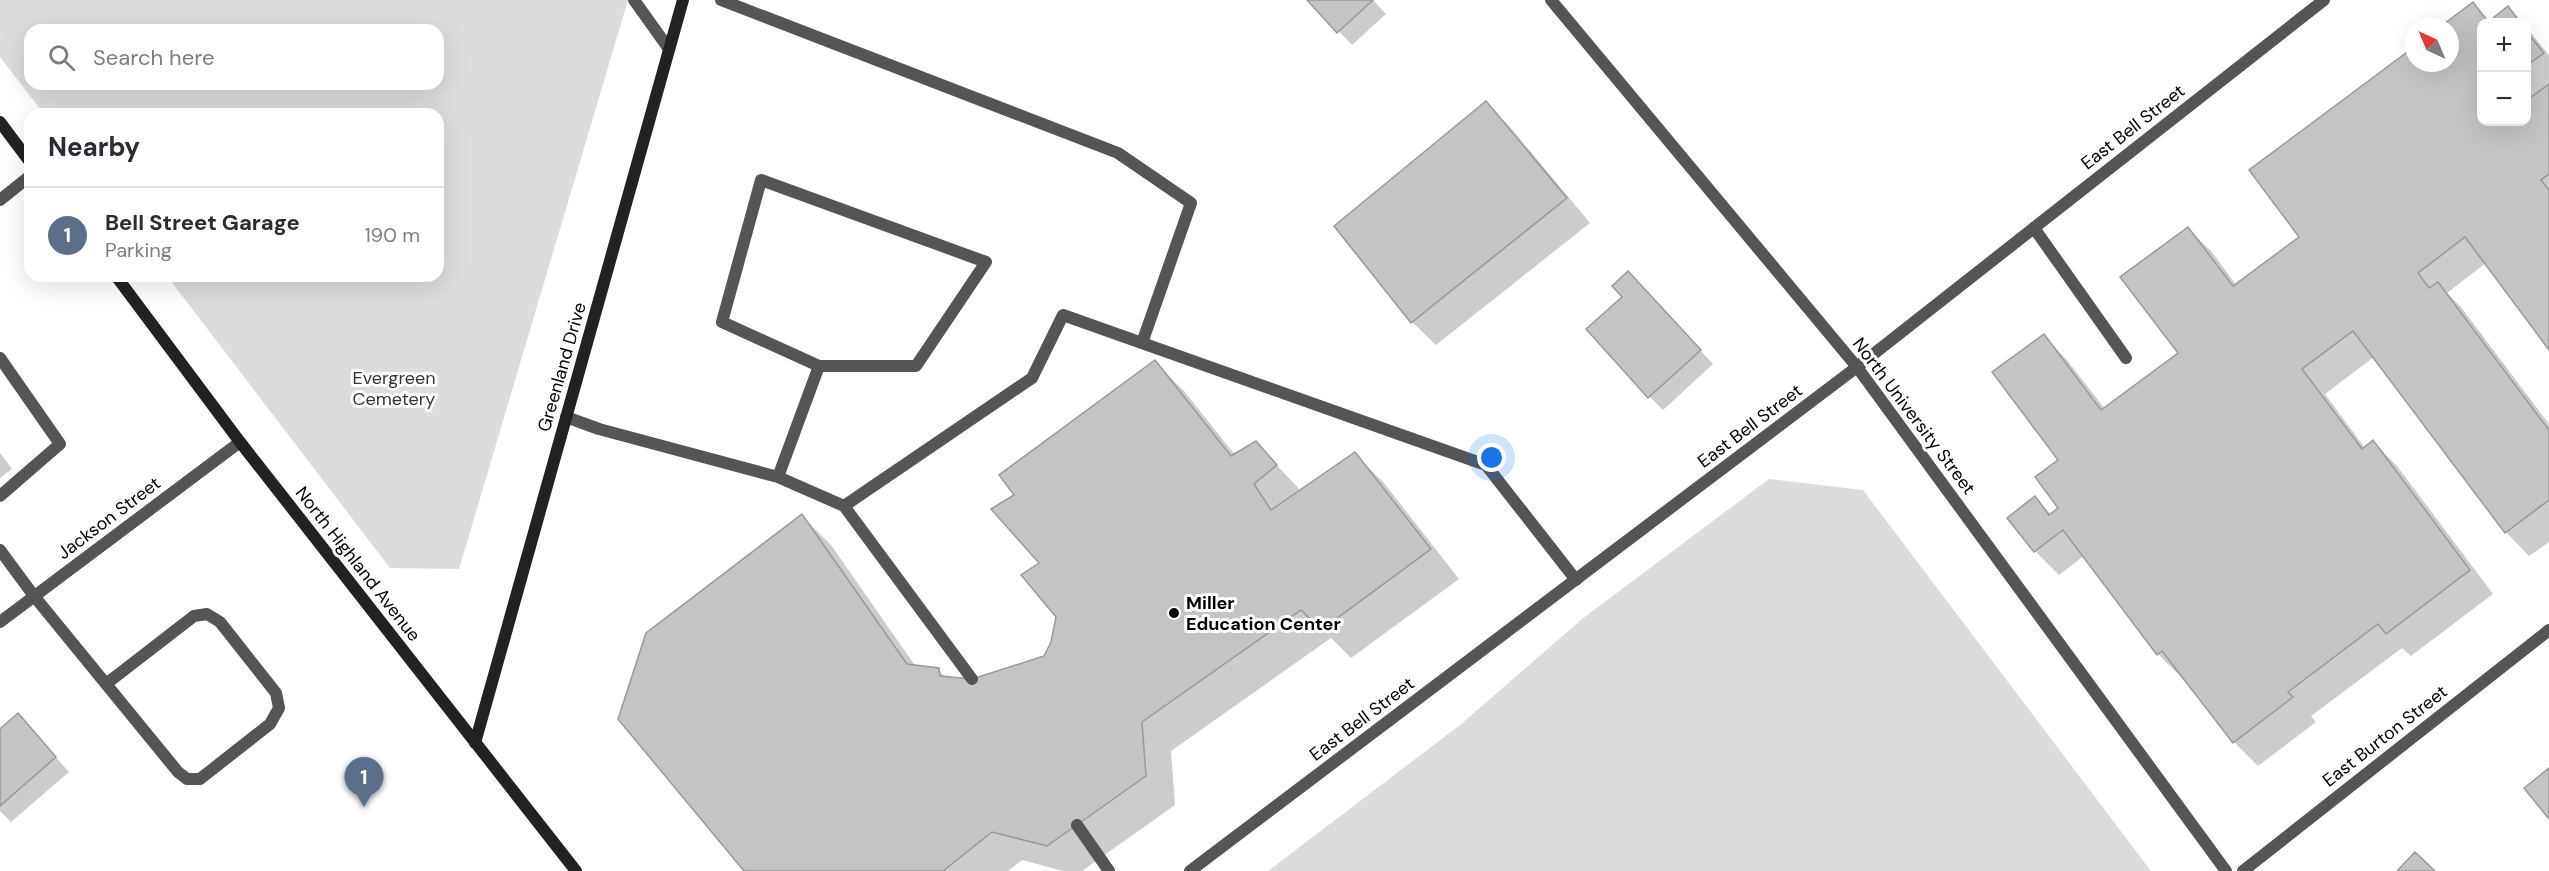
<!DOCTYPE html>
<html lang="en">
<head>
<meta charset="utf-8">
<style>
  :root { --surface:#fff; --page:#f7f7f7; --text:#2b2b33; --muted:#7c7c81; --line:#e1e1e2; --accent:#000 }
  body { margin:0; font-family:"DM Sans",sans-serif; background:var(--page); color:var(--text) }
  .controls { position:absolute; right:18px; top:18px; display:grid; overflow:hidden; border-radius:12px; box-shadow:0 6px 24px #0002 }
  .controls button { width:54px; height:54px; display:grid; place-items:center; padding:0; border:0; border-bottom:2px solid var(--line); background:var(--surface); color:var(--text); font:30px sans-serif }
  .compass { position:absolute; left:2405px; top:18px; width:54px; height:54px; border-radius:50%; background:var(--surface); box-shadow:0 6px 24px #0002; rotate:316deg }
  .you { position:absolute; left:1492px; top:458px; width:21px; height:21px; margin:-15px; border:4px solid #fff; border-radius:50%; background:#1a73e8; box-shadow:0 0 0 9px #1a73e833 }
  .badge { display:grid; place-items:center; width:39px; height:39px; border-radius:50%; background:var(--accent); color:#fff; font-size:20px; font-weight:700 }
  .pin { position:absolute; translate:-50% -50px; filter:drop-shadow(0 2px 3px #0008) }
  .pin::after { content:''; position:absolute; top:32px; width:21px; height:18px; background:inherit; clip-path:polygon(0 0,100% 0,50% 100%) }
  .list { margin:0; padding:0; list-style:none }
  h2 { display:flex; justify-content:space-between; align-items:center; height:78px; margin:0; padding:0 24px; font-size:26px }
  h2 small { font-size:20px; font-weight:400; color:var(--muted) }
  .list li { display:grid; grid-template-columns:39px 1fr auto; gap:18px; align-items:center; box-sizing:border-box; height:96px; padding:0 24px; border-top:2px solid var(--line) }
  .list b { display:block; font-size:22px; white-space:nowrap }
  .list p { margin:0; font-size:20px; white-space:nowrap; color:var(--muted) }
  .list em { font-size:20px; font-style:normal; color:var(--muted) }
  .icon { flex:none; width:33px; height:33px; fill:none; stroke:currentColor; stroke-width:2; stroke-linecap:round; stroke-linejoin:round }
  .map { position:relative; flex:none; width:2549px; height:871px; overflow:hidden }
  .search { position:absolute; background:var(--surface); box-shadow:0 6px 24px #0002; left:24px; top:24px; width:420px; height:66px; display:flex; align-items:center; gap:15px; box-sizing:border-box; padding:0 21px; border-radius:18px; color:var(--muted); font-size:22px }
  .panel { position:absolute; background:var(--surface); box-shadow:0 6px 24px #0002; left:24px; top:108px; width:420px; height:174px; border-radius:18px }
  .map>svg:first-child { display:block }
  .green { fill:#dcdcdc; fill-rule:evenodd }
  .shadow { fill:#0003 }
  .building { fill:#c4c4c4; stroke:#999; stroke-width:1.5 }
  .lines { fill:none; stroke-linecap:round; stroke-linejoin:round }
  .lane { stroke:#555; stroke-width:12 }
  .street { stroke:#555; stroke-width:12 }
  .secondary { stroke:#222; stroke-width:12 }
  .poi-dot { fill:#000; stroke:#fff; stroke-width:2 }
  .labels { text-anchor:middle; stroke-width:6; stroke-linejoin:round; paint-order:stroke }
  .street-label { font-size:18px; fill:#000; stroke:#fff }
  .park-label { font-size:18px; fill:#333; stroke:#fff }
  .poi-label { font-size:18px; font-weight:bold; fill:#000; stroke:#fff; text-anchor:start }
</style>
</head>
<body>
<div class="map">
<svg width="2549" height="871" viewBox="0 0 2549 871">
  <rect width="100%" height="100%" fill="#fff"/>
  <!-- green -->
  <path class="green" d="M 0,0 L 628,0 L 459,569 L 390,568 L 167,276 L 438,276 L 438,114 L 44,114 L 0,57 ZM 30,30 L 438,30 L 438,84 L 30,84 Z
    M 1769,479 L 1863,490 L 2151,871 L 1268,871 L 1460,725 L 1582,619 Z"/>
  <!-- shadow -->
  <path class="shadow" d="M 1309,0 L 1373,0 L 1386,14 L 1352,45 Z
    M 2473,4 L 2491,22 L 2508,8 L 2522,22 L 2482,22 L 2482,122 L 2526,122 L 2526,27 L 2549,55 L 2549,347 L 2486,263 L 2447,293 L 2461,307 L 2549,424 L 2549,542 L 2529,556 L 2506,532 L 2374,357 L 2325,394 L 2365,448 L 2373,442 L 2397,466 L 2493,594 L 2411,656 L 2402,648 L 2311,716 L 2316,722 L 2258,766 L 2234,742 L 2184,677 L 2182,678 L 2158,654 L 2084,556 L 2059,575 L 2035,551 L 2009,518 L 2035,498 L 2052,515 L 2060,509 L 2060,460 L 2044,336 L 2067,360 L 2105,409 L 2180,353 L 2188,229 L 2212,252 L 2237,286 L 2301,237 L 2414,49 L 2414,63 L 2450,63 L 2450,27 L 2443,27 Z
    M 1486,103 L 1510,127 L 1590,223 L 1436,345 L 1412,322 Z
    M 1642,287 L 1713,364 L 1663,410 L 1649,396 Z
    M 1155,362 L 1184,391 L 1235,455 L 1256,443 L 1301,491 L 1355,454 L 1384,483 L 1459,579 L 1351,658 L 1331,638 L 1171,751 L 1175,805 L 1082,871 L 1063,871 L 1022,860 L 1008,871 L 746,871 L 802,516 L 831,545 L 916,667 L 938,670 L 947,678 L 972,681 L 1045,658 L 1052,642 L 1058,616 L 1016,495 Z
    M 0,453 L 12,469 L 0,478 Z
    M 31,729 L 69,772 L 11,822 L 0,811 L 0,731 Z"/>
  <!-- building -->
  <path class="building" d="M 1307,0 L 1373,0 L 1337,33 Z
    M 2473,2 L 2488,22 L 2508,6 L 2520,22 L 2482,22 L 2482,122 L 2526,122 L 2526,101 L 2549,84 L 2549,174 L 2541,180 L 2549,190 L 2549,350 L 2465,237 L 2418,273 L 2429,288 L 2438,282 L 2549,430 L 2549,500 L 2505,533 L 2353,331 L 2302,369 L 2362,449 L 2373,440 L 2470,570 L 2386,634 L 2378,624 L 2288,692 L 2293,697 L 2233,743 L 2162,651 L 2157,655 L 2063,530 L 2034,552 L 2007,518 L 2035,496 L 2049,515 L 2058,508 L 2035,477 L 2058,460 L 1992,372 L 2044,334 L 2101,410 L 2178,353 L 2120,277 L 2188,227 L 2233,286 L 2299,237 L 2249,170 L 2414,47 L 2414,63 L 2450,63 L 2450,27 L 2440,27 Z
    M 2526,31 L 2544,53 L 2526,66 Z
    M 1486,101 L 1567,198 L 1411,323 L 1334,226 Z
    M 1628,271 L 1701,350 L 1648,398 L 1586,329 L 1622,297 L 1612,286 Z
    M 1155,360 L 1231,456 L 1256,441 L 1277,465 L 1254,484 L 1271,510 L 1355,452 L 1431,549 L 1321,630 L 1301,610 L 1142,722 L 1146,776 L 1047,846 L 992,832 L 943,871 L 744,871 L 618,719 L 646,633 L 802,514 L 907,664 L 939,668 L 940,676 L 972,679 L 1044,656 L 1051,642 L 1056,617 L 1021,575 L 1039,563 L 991,509 L 1014,495 L 999,475 Z
    M 18,713 L 56,757 L 0,806 L 0,729 Z
    M 2549,768 L 2549,819 L 2524,788 Z
    M 2415,852 L 2435,871 L 2397,871 Z"/>
  <g class="lines">
    <!-- lane -->
    <path class="lane" d="M 721,0 L 1118,153 L 1191,203 L 1142,343
      M 0,200 L 30,176
      M 2034,228 L 2126,358
      M 0,358 L 60,444 L 0,496
      M 566,417 L 599,429 L 778,477 L 844,506 L 1032,378 L 1063,315 L 1486,465 L 1576,580
      M 778,477 L 819,366 L 916,366 L 986,262 L 761,180 L 722,322 L 819,366
      M 844,506 L 972,679
      M 0,550 L 34,596 L 178,772 L 187,779 L 200,779 L 270,724 L 279,708 L 276,693 L 220,622 L 207,614 L 194,616 L 106,684
      M 1077,825 L 1109,871"/>
    <!-- street -->
    <path class="street" d="M 634,0 L 669,49
      M 1551,0 L 1857,367 L 2226,871
      M 0,622 L 240,442
      M 1190,871 L 1857,367 L 2324,0
      M 2243,871 L 2549,630"/>
    <!-- secondary -->
    <path class="secondary" d="M 0,122 L 30,162
      M 116,276 L 240,442 L 576,871
      M 475,743 L 683,0"/>
  </g>
  <!-- markers -->
  <circle class="poi-dot" cx="1174" cy="613" r="6"/>
  <g class="labels">
    <!-- street labels -->
    <g class="street-label">
      <text transform="translate(2133 127) rotate(-38)" y="6">East Bell Street</text>
      <text transform="translate(562 367) rotate(-74)" y="6">Greenland Drive</text>
      <text transform="translate(1914 416) rotate(53)" y="6">North University Street</text>
      <text transform="translate(1750 426) rotate(-37)" y="6">East Bell Street</text>
      <text transform="translate(109 518) rotate(-37)" y="6">Jackson Street</text>
      <text transform="translate(358 564) rotate(52)" y="6">North Highland Avenue</text>
      <text transform="translate(1362 719) rotate(-37)" y="6">East Bell Street</text>
      <text transform="translate(2385 736) rotate(-38)" y="6">East Burton Street</text>
    </g>
    <!-- park labels -->
    <g class="park-label">
      <text x="394" y="384">Evergreen<tspan x="394" dy="21">Cemetery</tspan></text>
    </g>
    <!-- poi labels -->
    <g class="poi-label">
      <text x="1186" y="609">Miller<tspan x="1186" dy="21">Education Center</tspan></text>
    </g>
  </g>
</svg>
<div class="controls">
<button>+</button>
<button>−</button>
</div>
<svg class="compass" viewBox="-18 -18 36 36"><path d="M0-13l5 13h-10z" fill="#e53935"/><path d="M0 13l5-13h-10z" fill="#7c7c81"/></svg>
<div class="you"></div>
<div class="pin badge" style="left:364px;top:807px;background:#5c6f8a">1</div>
<div class="search"><svg class="icon" aria-label="search" viewBox="0 0 24 24"><circle cx="10" cy="10" r="6"/><path d="M15 15l6 6"/></svg>Search here</div>
<section class="panel">
<h2>Nearby<small></small></h2>
<ul class="list">
<li><span class="badge" style="background:#5c6f8a">1</span><div><b>Bell Street Garage</b><p>Parking</p></div><em>190 m</em></li>
</ul>
</section>
</div>
</body>
</html>
